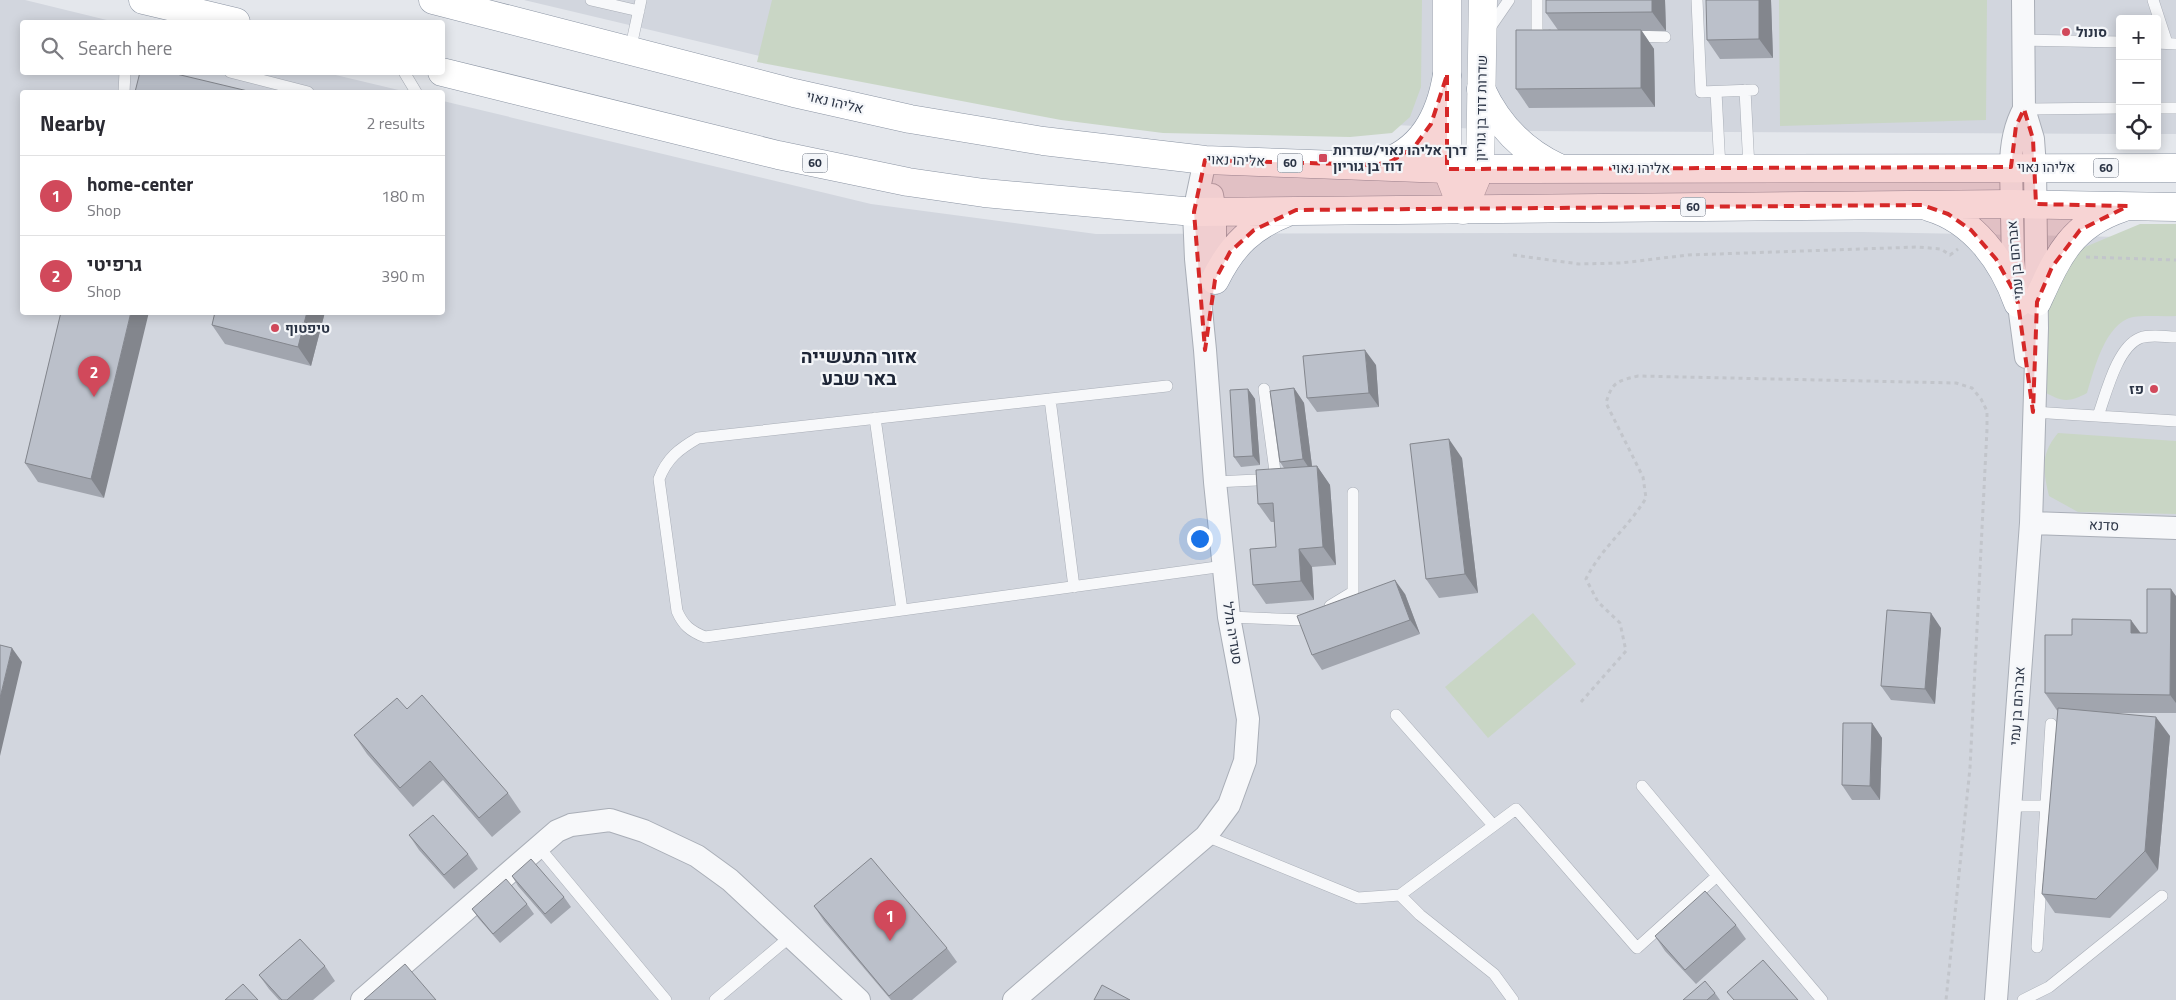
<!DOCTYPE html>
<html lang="en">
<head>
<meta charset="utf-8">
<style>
  :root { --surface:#fff; --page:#f2f2f3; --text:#2b2b33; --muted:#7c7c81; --line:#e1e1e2; --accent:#d1495b }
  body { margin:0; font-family:"Titillium Web",Heebo,sans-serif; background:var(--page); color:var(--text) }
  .controls { position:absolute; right:15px; top:15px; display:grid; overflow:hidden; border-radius:5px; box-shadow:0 2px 12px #0003 }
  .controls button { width:45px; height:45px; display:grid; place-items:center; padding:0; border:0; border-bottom:1px solid var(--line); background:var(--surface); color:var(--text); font:25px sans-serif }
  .you { position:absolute; left:1199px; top:538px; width:18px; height:18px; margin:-12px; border:4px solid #fff; border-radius:50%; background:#1a73e8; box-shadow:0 0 0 8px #1a73e833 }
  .badge { display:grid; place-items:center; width:32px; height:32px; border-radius:50%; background:var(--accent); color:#fff; font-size:16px; font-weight:700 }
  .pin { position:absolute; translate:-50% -41px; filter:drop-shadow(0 1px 2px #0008) }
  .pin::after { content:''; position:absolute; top:26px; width:18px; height:15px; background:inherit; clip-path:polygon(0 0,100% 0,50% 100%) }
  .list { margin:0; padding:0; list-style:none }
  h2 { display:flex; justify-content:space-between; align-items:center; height:65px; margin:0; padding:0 20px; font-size:21px }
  h2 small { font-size:16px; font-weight:400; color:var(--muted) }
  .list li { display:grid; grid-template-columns:32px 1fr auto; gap:15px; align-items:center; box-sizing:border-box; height:80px; padding:0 20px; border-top:1px solid var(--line) }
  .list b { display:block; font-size:19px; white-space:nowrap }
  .list p { margin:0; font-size:16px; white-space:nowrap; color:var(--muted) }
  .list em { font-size:16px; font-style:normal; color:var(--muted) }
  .icon { flex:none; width:28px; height:28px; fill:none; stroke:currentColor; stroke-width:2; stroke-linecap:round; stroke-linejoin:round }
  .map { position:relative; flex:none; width:2176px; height:1000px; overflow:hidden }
  .search { position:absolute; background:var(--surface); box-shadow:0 2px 12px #0003; left:20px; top:20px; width:425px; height:55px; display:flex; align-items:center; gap:12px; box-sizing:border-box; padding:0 18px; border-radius:5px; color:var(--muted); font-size:19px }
  .panel { position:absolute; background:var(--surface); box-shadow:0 2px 12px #0003; left:20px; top:90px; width:425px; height:225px; border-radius:5px }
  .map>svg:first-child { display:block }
  .built { fill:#d2d6de }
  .grass { fill:#c9d6c5 }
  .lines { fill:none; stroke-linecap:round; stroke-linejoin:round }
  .lane-casing { stroke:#a9aeb7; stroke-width:12 }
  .street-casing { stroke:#a9aeb7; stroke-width:24 }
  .secondary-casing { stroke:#a9aeb7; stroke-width:29 }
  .highway-casing { stroke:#8b94a3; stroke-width:29 }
  .path { stroke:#c2c5cb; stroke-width:3; stroke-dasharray:4 4; stroke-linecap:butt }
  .lane { stroke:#f7f8fa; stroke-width:11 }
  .street { stroke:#f7f8fa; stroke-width:22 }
  .secondary { stroke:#fff; stroke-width:28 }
  .highway { stroke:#fff; stroke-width:28 }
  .wall { fill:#a1a5ae }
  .shaded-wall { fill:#83868d }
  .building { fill:#bbc0ca; stroke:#83868d }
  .marked { fill:#d62828; fill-opacity:0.2; stroke:#d62828; stroke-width:4; stroke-dasharray:10 6; stroke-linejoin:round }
  .poi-dot { fill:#d1495b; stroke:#f4f6f9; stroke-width:2 }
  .labels { text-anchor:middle; stroke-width:4.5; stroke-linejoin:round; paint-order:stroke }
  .shield { fill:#f4f6f9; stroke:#676e7b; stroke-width:1 }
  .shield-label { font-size:12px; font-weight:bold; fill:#2b3445 }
  .poi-label { font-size:14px; font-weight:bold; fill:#2b3445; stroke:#f4f6f9; text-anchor:start }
  .street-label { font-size:14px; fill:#2b3445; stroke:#f4f6f9 }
  .district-label { font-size:19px; font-weight:bold; fill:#1d2536; stroke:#f4f6f9 }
</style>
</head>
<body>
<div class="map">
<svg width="2176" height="1000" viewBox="0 0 2176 1000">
  <rect width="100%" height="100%" fill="#e4e7ec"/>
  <!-- built -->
  <path class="built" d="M 0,0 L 25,0 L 115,22 L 22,22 L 22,72 L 323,72 L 407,92 L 22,92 L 22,312 L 442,312 L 443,101 L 871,204 L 1096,234 L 1862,232 L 2176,238 L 2176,1000 L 0,1000 Z
    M 524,0 L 2176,0 L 2176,134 L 2157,134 L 2157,19 L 2120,19 L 2120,134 L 1521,131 L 1082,110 L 861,80 Z"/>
  <!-- grass -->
  <path class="grass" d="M 772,0 L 1422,0 L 1421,87 L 1410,117 L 1392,133 L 1350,137 L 1163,133 L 1061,120 L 757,62 Z
    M 1779,0 L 1987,0 L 1986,120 L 1780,126 Z
    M 2140,224 L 2176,224 L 2176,316 C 2163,317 2146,315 2133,317 C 2105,323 2094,370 2087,393 C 2067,404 2060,401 2041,390 L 2048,291 L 2070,260 L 2085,247 Z
    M 2058,433 L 2176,441 L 2176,514 L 2078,512 L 2049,496 C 2043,471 2040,454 2058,433 Z
    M 1533,613 L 1576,664 L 1488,738 L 1445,687 Z"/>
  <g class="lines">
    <!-- lane casing -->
    <g class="lane-casing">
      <path id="lane" d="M 591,0 L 639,11
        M 1537,0 L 1537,35 L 1548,35
        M 1697,0 L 1701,92 L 1753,90
        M 2153,0 L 2167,43
        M 1487,32 L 1509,0
        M 1632,36 L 1665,37
        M 2023,40 L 2120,42
        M 2157,43 L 2176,44
        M 630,51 L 641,0
        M 230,72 L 308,92
        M 404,72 L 416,92
        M 1745,90 L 1749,168
        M 124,92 L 125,72
        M 1716,92 L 1720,168
        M 2157,108 L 2176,108
        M 2024,109 L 2120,108
        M 1167,386 L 698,438 C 679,449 667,458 659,479 L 677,611 C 683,625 690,631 705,637 L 1224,566
        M 1050,399 L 1074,587
        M 2033,412 L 2176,421
        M 2098,416 C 2106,394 2117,347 2140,338 C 2150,334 2165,337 2176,337
        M 875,418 L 902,610
        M 1215,482 L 1276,479 L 1264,389
        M 1330,606 L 1353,592 L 1353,493
        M 1229,617 L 1304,620 L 1312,616
        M 1396,715 L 1493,825
        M 1642,786 L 1717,876
        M 2009,806 L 2046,806
        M 1206,836 L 1358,898 L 1400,895 L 1516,809 L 1637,948 L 1717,876 L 1822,1000
        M 538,846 L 666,1000
        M 1400,895 L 1420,915 L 1494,974 L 1513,1000
        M 2037,947 L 2051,724
        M 715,1000 L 791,936
        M 2023,1000 L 2049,987 L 2162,896"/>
    </g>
    <!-- street casing -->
    <g class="street-casing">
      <path id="street" d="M 2024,109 C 2014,127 2011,147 2011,167 L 2013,261 L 2026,357
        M 1212,195 L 1215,212 L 1215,280
        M 2031,523 L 2176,528
        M 362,1000 L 557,831 L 571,825 L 610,820 L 644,831 L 697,856 L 730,880 L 859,1000
        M 1014,1000 L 1206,836 L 1229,805 L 1245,761 L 1248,719 L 1229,617 L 1215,482 L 1205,350 L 1196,259 L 1194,212 L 1205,160
        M 1996,1000 L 2031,523 L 2037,328 L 2035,167 L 2033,139 L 2024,109 L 2023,0"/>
    </g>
    <!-- secondary casing -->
    <g class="secondary-casing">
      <path id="secondary" d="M 1447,0 L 1447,169 L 1463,210
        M 1463,210 L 1480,169 L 1483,0"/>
    </g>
    <!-- highway casing -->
    <g class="highway-casing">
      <path id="highway" d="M 143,0 L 236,22
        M 433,0 L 794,93 L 910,119 L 1043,141 L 1205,160 L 1447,169 L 2176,168
        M 442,72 L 778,155 L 908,182 L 984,193 L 1194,212 L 2011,204 L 2176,207
        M 1481,89 C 1497,124 1524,152 1559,168
        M 1378,165 C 1422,152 1440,117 1447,75
        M 1929,207 C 1974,220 2003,261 2018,303
        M 1215,280 C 1232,245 1252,226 1288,212
        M 2037,302 C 2058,256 2071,225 2122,208"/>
    </g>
    <!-- path -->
    <path class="path" d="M 1513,255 L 1579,264 L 1621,263 L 1688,255 L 1918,247 L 1941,249 L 1950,255 L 1958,249
      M 2086,257 L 2176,260
      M 1581,702 L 1626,651 L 1620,623 L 1598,602 L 1586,579 C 1601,548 1629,527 1646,498 L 1643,477 L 1606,403 C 1612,382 1617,381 1638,376 L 1956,383 L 1972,388 L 1981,399 L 1987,411 L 1987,429 L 1970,768 L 1946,1000"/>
    <!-- lane -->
    <use href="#lane" class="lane"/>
    <!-- street -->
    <use href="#street" class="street"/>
    <!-- secondary -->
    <use href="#secondary" class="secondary"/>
    <!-- highway -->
    <use href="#highway" class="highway"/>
  </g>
  <!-- wall -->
  <path class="wall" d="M 1546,0 L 1665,0 L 1666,31 L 1642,31 L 1654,49 L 1655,107 L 1529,108 L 1516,89 L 1558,30 L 1546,13 Z
    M 1771,0 L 1773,58 L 1720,59 L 1707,40 Z
    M 61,312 L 104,498 L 38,482 L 25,463 Z
    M 215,312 L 325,312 L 311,366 L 225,344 L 212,325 Z
    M 1376,365 L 1379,407 L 1317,412 L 1307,398 Z
    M 1294,388 L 1304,403 L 1312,466 L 1317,466 L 1330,485 L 1336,565 L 1312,567 L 1314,600 L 1266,604 L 1253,585 L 1276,547 L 1274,522 L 1271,522 L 1258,504 L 1284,468 L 1280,462 Z
    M 1248,389 L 1255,399 L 1260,465 L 1241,467 L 1234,457 Z
    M 1462,458 L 1478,593 L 1439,598 L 1426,579 Z
    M 1405,594 L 1420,634 L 1322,670 L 1312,655 Z
    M 2176,596 L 2176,713 L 2109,713 L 2170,736 L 2158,870 L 2110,918 L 2055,913 L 2042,894 L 2058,712 L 2045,693 L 2072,635 L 2147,633 Z
    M 1941,628 L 1935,704 L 1891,700 L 1881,686 Z
    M 407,709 L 508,793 L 521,812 L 492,837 L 443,780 L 413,807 L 367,754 L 354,735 Z
    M 1872,723 L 1882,738 L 1880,800 L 1852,800 L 1842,785 Z
    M 409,835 L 468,854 L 478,869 L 454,889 L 419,850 Z
    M 512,876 L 564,897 L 571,907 L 551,924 L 518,886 Z
    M 527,904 L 534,914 L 500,943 L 479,919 L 472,909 Z
    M 814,906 L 947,948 L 957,962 L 912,1000 L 891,1000 L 824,921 Z
    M 1736,925 L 1746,939 L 1696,984 L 1665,951 L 1655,936 Z
    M 325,966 L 335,981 L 313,1000 L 279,1000 L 269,989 L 259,975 Z
    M 1715,993 L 1720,1000 L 1683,1000 Z"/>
  <!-- shaded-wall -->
  <path class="shaded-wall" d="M 1652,0 L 1665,0 L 1666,31 L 1652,12 Z
    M 1759,0 L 1771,0 L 1773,58 L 1759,39 Z
    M 1641,30 L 1654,49 L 1655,107 L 1641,88 Z
    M 131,312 L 149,312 L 104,498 L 91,479 Z
    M 307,312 L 325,312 L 311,366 L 298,347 Z
    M 1365,350 L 1376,365 L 1379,407 L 1369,393 Z
    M 1294,388 L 1304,403 L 1313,474 L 1303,459 Z
    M 1248,389 L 1255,399 L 1260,465 L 1253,456 Z
    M 1449,439 L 1462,458 L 1478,593 L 1465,574 Z
    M 1317,466 L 1330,485 L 1336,565 L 1323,547 Z
    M 1299,549 L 1312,567 L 1314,600 L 1301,581 Z
    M 1395,580 L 1405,594 L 1420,634 L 1410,620 Z
    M 2171,589 L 2176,596 L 2176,703 L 2170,695 Z
    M 1931,613 L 1941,628 L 1935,704 L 1925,689 Z
    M 2131,620 L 2145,639 L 2131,633 Z
    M 12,648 L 22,662 L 0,756 L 0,698 Z
    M 2156,717 L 2170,736 L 2158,870 L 2145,851 Z
    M 1872,723 L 1882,738 L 1880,800 L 1870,786 Z"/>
  <!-- building -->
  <path class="building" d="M 1546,0 L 1652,0 L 1652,12 L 1546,13 Z
    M 1706,0 L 1759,0 L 1759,39 L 1707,40 Z
    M 1516,30 L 1641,30 L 1641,88 L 1516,89 Z
    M 140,72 L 168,72 L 252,92 L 135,92 Z
    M 61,312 L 131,312 L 91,479 L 25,463 Z
    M 215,312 L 307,312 L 298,347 L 212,325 Z
    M 1365,350 L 1369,393 L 1307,398 L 1303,356 Z
    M 1294,388 L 1303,459 L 1280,462 L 1270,391 Z
    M 1248,389 L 1253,456 L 1234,457 L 1230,390 Z
    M 1449,439 L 1465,574 L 1426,579 L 1410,444 Z
    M 1317,466 L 1323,547 L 1299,549 L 1301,581 L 1253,585 L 1250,549 L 1276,547 L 1273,503 L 1258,504 L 1256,470 Z
    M 1395,580 L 1410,620 L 1312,655 L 1297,616 Z
    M 2147,589 L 2171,589 L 2170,695 L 2045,693 L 2045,635 L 2072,635 L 2072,619 L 2131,620 L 2131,633 L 2147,633 Z
    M 1887,610 L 1931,613 L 1925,689 L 1881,686 Z
    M 0,645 L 12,648 L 0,698 Z
    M 422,695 L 508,793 L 479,818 L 430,761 L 400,788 L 354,735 L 397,698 L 407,709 Z
    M 2058,708 L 2156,717 L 2145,851 L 2096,899 L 2042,894 Z
    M 1843,723 L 1872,723 L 1870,786 L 1842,785 Z
    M 433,815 L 468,854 L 444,875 L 409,835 Z
    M 871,858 L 947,948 L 889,996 L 814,906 Z
    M 531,859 L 564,897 L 545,914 L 512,876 Z
    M 506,879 L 527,904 L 493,934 L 472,909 Z
    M 1705,891 L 1736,925 L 1685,970 L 1655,936 Z
    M 300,939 L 325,966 L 287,1000 L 282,1000 L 259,975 Z
    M 1763,960 L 1798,1000 L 1734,1000 L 1727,992 Z
    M 405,964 L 436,1000 L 364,1000 Z
    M 1705,981 L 1715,993 L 1707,1000 L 1683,1000 Z
    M 243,984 L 258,1000 L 225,1000 Z
    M 1102,985 L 1130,1000 L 1094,1000 Z"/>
  <!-- marked area -->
  <path class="marked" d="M 1447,75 L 1447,169 L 2011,167 L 2016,126 L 2024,109 L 2033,139 L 2036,204 L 2128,206 L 2080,230 L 2052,267 L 2037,302 L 2033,412 L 2018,303 L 2012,288 L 1996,259 L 1971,230 L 1948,214 L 1922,205 L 1296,210 L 1254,230 L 1230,252 L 1215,280 L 1205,350 L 1194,212 L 1205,160 L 1375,165 L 1392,161 L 1415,146 L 1431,124 Z"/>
  <!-- markers -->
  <g class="poi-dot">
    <circle cx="2066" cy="32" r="5"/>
    <rect x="1318" y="153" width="10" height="10" rx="2.5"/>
    <circle cx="275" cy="328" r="5"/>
    <circle cx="2154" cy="389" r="5"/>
  </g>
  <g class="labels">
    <!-- shield labels -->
    <g class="shield">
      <rect x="802.5" y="153.5" width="25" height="19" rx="4"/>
      <rect x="1277.5" y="153.5" width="25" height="19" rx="4"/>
      <rect x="2093.5" y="158.5" width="25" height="19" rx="4"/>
      <rect x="1680.5" y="197.5" width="25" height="19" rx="4"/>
    </g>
    <g class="shield-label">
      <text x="815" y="167">60</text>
      <text x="1290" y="167">60</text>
      <text x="2106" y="172">60</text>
      <text x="1693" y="211">60</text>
    </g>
    <!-- poi labels -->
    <g class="poi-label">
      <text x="2076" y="37">סונול</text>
      <text x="1333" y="155">דרך אליהו נאוי/שדרות<tspan x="1333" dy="16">דוד בן גוריון</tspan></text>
      <text x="285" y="333">טיפטוף</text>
      <text x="2144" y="394" text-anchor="end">פז</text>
    </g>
    <!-- street labels -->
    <g class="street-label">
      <text transform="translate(835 102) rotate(13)" y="5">אליהו נאוי</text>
      <text transform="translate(1481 108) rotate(-89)" y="5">שדרות דוד בן גוריון</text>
      <text transform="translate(1236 160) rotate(2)" y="5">אליהו נאוי</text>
      <text x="2046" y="172">אליהו נאוי</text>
      <text x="1641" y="173">אליהו נאוי</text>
      <text transform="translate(2015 260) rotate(-95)" y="5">אברהם בן עמי</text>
      <text transform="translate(2104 525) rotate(2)" y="5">סדנא</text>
      <text transform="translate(1233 633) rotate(81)" y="5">סעדיה מלל</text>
      <text transform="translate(2017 706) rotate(-86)" y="5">אברהם בן עמי</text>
    </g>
    <!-- district labels -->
    <g class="district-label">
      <text x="859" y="363">אזור התעשייה<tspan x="859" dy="22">באר שבע</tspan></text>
    </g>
  </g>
</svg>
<div class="controls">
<button>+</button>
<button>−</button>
<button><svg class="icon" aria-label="locate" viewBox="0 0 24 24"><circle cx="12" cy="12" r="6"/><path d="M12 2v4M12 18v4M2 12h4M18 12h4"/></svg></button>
</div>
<div class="you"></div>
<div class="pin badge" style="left:890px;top:941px">1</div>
<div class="pin badge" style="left:94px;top:397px">2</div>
<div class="search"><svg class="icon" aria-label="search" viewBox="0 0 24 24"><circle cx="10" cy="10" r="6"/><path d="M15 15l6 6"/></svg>Search here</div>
<section class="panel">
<h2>Nearby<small>2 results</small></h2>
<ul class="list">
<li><span class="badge">1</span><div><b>home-center</b><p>Shop</p></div><em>180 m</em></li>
<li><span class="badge">2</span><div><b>גרפיטי</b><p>Shop</p></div><em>390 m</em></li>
</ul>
</section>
</div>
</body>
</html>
